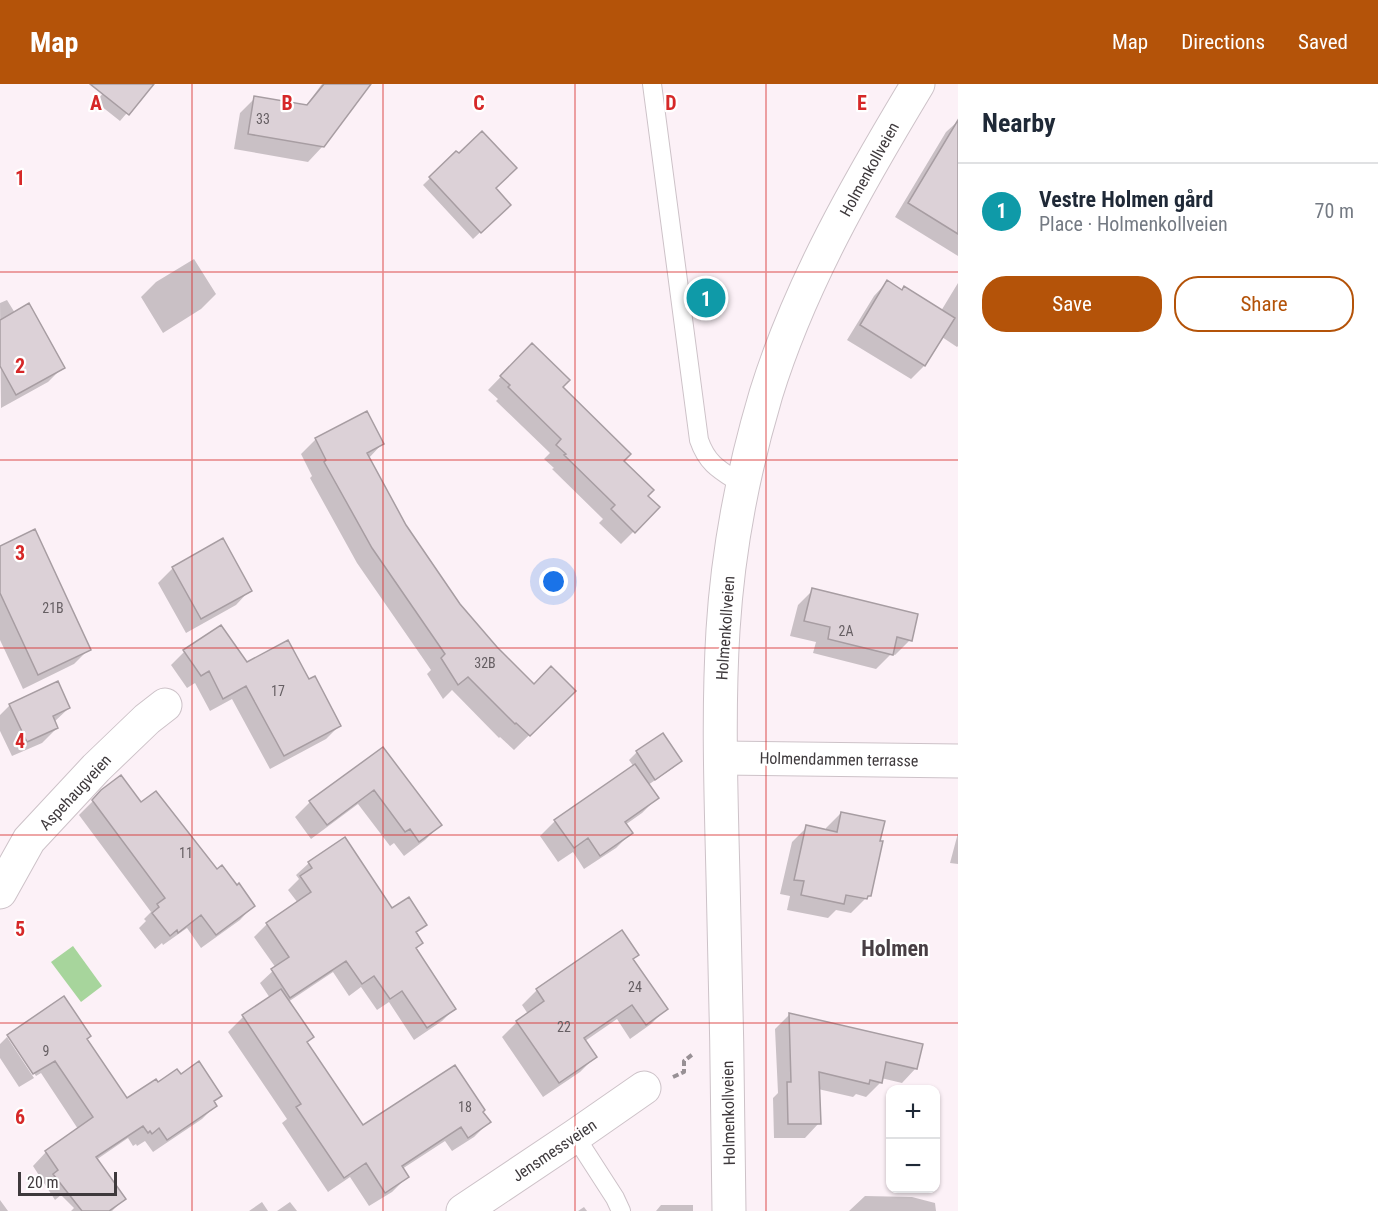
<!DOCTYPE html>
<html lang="en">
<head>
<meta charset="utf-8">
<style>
  :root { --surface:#fff; --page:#f6f6f7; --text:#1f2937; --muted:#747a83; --line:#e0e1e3; --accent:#b45309 }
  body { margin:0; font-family:"Roboto Condensed",sans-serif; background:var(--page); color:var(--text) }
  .controls { position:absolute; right:18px; bottom:18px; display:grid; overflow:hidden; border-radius:12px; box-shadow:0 2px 4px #0004 }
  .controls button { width:54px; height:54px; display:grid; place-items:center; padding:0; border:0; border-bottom:2px solid var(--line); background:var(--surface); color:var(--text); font:30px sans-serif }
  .scale { position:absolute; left:18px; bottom:15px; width:99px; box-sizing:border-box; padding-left:6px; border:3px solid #3e393c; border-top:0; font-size:16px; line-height:21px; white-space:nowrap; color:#3e393c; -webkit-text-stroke:4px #fff; paint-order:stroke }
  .you { position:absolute; left:554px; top:498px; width:21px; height:21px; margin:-15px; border:4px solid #fff; border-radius:50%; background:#1a73e8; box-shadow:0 0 0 9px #1a73e833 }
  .badge { display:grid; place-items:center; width:39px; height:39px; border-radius:50%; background:var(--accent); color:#fff; font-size:20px; font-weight:700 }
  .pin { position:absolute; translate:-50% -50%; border:3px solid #fff; box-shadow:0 2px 6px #0006 }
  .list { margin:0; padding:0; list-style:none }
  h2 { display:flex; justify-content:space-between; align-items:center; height:78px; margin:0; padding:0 24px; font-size:26px }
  h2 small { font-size:20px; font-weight:400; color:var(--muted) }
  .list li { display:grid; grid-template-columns:39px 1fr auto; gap:18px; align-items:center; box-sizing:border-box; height:96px; padding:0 24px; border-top:2px solid var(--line) }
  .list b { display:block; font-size:22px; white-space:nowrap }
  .list p { margin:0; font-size:20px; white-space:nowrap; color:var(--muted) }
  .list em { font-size:20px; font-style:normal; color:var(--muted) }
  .actions { display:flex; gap:12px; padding:18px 24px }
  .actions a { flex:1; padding:14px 0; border:2px solid var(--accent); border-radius:24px; text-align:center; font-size:21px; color:var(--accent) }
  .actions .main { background:var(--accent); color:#fff }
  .map { position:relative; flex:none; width:958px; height:1127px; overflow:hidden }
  header { display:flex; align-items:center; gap:36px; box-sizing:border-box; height:84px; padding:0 30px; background:var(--accent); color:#fff }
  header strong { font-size:28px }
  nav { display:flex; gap:33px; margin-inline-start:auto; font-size:21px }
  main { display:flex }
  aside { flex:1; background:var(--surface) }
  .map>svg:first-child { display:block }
  .water { fill:#a7d59c }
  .shadow { fill:#0003 }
  .building { fill:#dcd1d7; stroke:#a79da2; stroke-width:1.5 }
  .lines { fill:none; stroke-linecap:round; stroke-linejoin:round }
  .lane-casing { stroke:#cdc2c8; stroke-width:20 }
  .street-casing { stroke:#cdc2c8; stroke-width:35 }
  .secondary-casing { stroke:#cdc2c8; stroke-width:35 }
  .path { stroke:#989095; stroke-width:4; stroke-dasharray:6 3; stroke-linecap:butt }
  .lane { stroke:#fff; stroke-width:18 }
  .street { stroke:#fff; stroke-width:33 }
  .secondary { stroke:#fff; stroke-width:33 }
  .grid { fill:none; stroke:#d62828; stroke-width:1.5; stroke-opacity:0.55 }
  .labels { text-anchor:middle; stroke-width:4.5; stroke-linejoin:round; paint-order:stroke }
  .number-label { font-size:14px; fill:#665f63 }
  .street-label { font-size:16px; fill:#3e393c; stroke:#fff }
  .district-label { font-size:22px; font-weight:bold; fill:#483f44; stroke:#fff }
  .grid-label { font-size:20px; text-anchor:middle; font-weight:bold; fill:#d62828; stroke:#fff; stroke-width:4.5; stroke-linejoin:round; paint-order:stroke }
</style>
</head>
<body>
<header>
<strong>Map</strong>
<nav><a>Map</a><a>Directions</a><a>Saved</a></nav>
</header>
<main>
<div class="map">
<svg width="958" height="1127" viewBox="0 0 958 1127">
  <rect width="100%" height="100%" fill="#fcf1f7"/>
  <!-- water -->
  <path class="water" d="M 73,862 L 102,902 L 81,918 L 51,878 Z"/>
  <!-- shadow -->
  <path class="shadow" d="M 110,0 L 152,0 L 120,37 L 96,18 Z
    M 322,0 L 364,0 L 323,62 L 308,78 L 234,65 L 240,29 L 255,14 L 305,23 Z
    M 958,37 L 958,172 L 895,133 L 946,48 Z
    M 456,69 L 494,104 L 509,121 L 473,155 L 423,101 Z
    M 194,175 L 216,210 L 201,225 L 163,249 L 141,213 L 156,198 Z
    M 887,198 L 941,227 L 958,199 L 958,262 L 957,263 L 942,253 L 924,282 L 911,295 L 847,256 L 874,212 Z
    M 7,216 L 15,229 L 63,283 L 48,298 L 1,324 L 0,219 Z
    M 519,274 L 561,303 L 622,377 L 646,412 L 658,423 L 621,460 L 599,439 L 603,435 L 552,385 L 554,384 L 544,375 L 550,369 L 496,317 L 498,315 L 488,306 Z
    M 366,329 L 382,360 L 368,375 L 405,442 L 459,521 L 496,564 L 534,602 L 574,607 L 514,666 L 500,653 L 499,654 L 452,606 L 443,615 L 427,590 L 431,586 L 357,479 L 310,394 L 312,392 L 301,370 L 316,355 Z
    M 0,463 L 89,565 L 74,580 L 23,605 L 0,556 Z
    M 173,484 L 250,506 L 236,521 L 186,549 L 158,499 Z
    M 813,506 L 910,556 L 895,571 L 891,570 L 876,585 L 813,569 L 816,558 L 790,552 L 798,521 Z
    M 184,568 L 247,580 L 309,597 L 340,641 L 326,655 L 270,685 L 232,615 L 210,627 L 195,599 L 187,604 L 171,581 Z
    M 10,621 L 69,624 L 54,638 L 57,644 L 42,659 L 12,672 L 0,647 L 0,631 Z
    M 662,651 L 680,677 L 673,684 L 648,701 L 657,714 L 642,729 L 625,741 L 631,749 L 616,764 L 584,785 L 573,768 L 558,778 L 540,752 L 555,737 L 634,683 L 629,676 L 636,669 Z
    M 383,665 L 440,741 L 425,756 L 404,772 L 394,759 L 390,762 L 358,720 L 311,755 L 295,733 L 310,718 Z
    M 102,708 L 141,720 L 253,822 L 240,836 L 201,864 L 187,844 L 163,861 L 162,859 L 155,865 L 139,844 L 146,837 L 144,835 L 151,828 L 79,731 Z
    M 841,729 L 869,811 L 851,829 L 836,826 L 828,834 L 787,826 L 790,812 L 780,810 L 792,758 L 807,743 L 826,747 L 826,744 Z
    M 958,749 L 958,780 L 950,779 Z
    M 309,779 L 391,826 L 425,841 L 415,850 L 421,859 L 415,865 L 454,925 L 442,937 L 414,956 L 389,918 L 377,926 L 361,903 L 349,912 L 333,888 L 288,918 L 306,959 L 363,1043 L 482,1028 L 489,1038 L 474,1053 L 452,1067 L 445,1057 L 402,1085 L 407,1093 L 392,1108 L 369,1122 L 350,1093 L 328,1108 L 282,1039 L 287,1035 L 228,948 L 243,933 L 270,914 L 260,899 L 276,884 L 254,853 L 267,840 L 298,819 L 288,806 L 299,795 L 296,791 Z
    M 622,848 L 637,871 L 632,876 L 666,925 L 651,940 L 630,955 L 617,935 L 585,957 L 595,973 L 580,988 L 543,1013 L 502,953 L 517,938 L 528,930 L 522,921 L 537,906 Z
    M 63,914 L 86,955 L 126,1016 L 157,1000 L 181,992 L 220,1011 L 213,1018 L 215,1022 L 202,1035 L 153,1068 L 145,1057 L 137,1062 L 136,1060 L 133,1062 L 128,1054 L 96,1076 L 124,1115 L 112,1127 L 71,1127 L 74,1124 L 61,1111 L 55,1116 L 33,1082 L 46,1068 L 78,1045 L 41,989 L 36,992 L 10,952 L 7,952 Z
    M 789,931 L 921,961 L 916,984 L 902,999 L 881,994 L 880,999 L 866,1013 L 856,1010 L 853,1013 L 818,1005 L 819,1039 L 805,1054 L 774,1054 L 773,1014 L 778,1009 L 775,945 Z
    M 7,953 L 34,994 L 19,1003 L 0,974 L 0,960 Z
    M 865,1112 L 912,1113 L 935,1119 L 936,1127 L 849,1127 Z
    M 0,1116 L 8,1127 L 0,1127 Z
    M 262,1118 L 268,1127 L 249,1127 Z
    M 290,1118 L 297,1127 L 277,1127 Z
    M 661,1121 L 693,1121 L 693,1127 L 656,1127 Z
    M 584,1123 L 587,1127 L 578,1127 Z"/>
  <!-- building -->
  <path class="building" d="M 90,0 L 154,0 L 129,31 Z
    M 324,0 L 371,0 L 324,63 L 248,50 L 254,12 L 307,21 Z
    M 958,36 L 958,150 L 908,119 Z
    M 482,47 L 517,84 L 496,104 L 511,121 L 481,149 L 429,93 L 456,67 L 459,69 Z
    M 887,196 L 902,206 L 904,202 L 955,234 L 925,282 L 860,241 Z
    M 29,219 L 65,284 L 16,311 L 0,282 L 0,236 Z
    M 532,259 L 570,296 L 563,303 L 631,370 L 624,377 L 654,406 L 648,412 L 660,423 L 635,449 L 611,425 L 615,421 L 564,371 L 566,370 L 556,361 L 561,355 L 508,303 L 510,301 L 500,292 Z
    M 367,327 L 384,360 L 367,369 L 406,441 L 460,520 L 497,563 L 534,600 L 551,582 L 576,607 L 530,652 L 516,639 L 515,640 L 468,593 L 458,601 L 441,574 L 445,570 L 372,464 L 324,378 L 326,376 L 315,354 Z
    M 35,445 L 91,566 L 38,591 L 0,509 L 0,462 Z
    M 223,454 L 252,507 L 201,535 L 172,483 Z
    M 812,504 L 918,530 L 912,557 L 897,553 L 893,571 L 828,555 L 830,543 L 804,537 Z
    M 221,541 L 247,578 L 288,556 L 309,595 L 315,592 L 341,642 L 284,672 L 246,602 L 223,615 L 209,587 L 201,592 L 183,566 Z
    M 58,597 L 70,624 L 53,632 L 58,644 L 27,658 L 9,620 Z
    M 663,649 L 682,677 L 655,696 L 636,667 Z
    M 383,663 L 442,741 L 419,758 L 410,745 L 405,748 L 374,706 L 327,741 L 309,717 Z
    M 635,680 L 659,714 L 625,738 L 633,749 L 600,772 L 588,754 L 574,764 L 554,736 Z
    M 121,691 L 141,718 L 156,707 L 217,785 L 222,781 L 237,801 L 239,799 L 255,822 L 216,851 L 201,831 L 178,849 L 177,846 L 170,852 L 152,829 L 159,823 L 157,820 L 165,814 L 92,716 L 101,706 Z
    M 841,728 L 885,737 L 880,757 L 883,757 L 871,812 L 868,812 L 867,815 L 846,811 L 844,820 L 801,811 L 804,797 L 794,796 L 806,741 L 837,748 Z
    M 345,753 L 392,824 L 409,813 L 427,841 L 416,848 L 423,859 L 416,864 L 456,925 L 427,944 L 402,907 L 390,915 L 374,892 L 362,900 L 346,877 L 290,914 L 271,885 L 289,873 L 266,839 L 311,808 L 300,792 L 312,784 L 308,778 Z
    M 622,846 L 639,871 L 633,875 L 668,925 L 646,941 L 632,921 L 584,954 L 597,973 L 559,999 L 516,937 L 544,917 L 536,905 Z
    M 281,905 L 314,953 L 307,958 L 363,1041 L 455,981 L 485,1026 L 483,1028 L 491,1038 L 468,1054 L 461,1043 L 402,1082 L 409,1093 L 385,1109 L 366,1079 L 344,1094 L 296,1023 L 301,1020 L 242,931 Z
    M 64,912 L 91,952 L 87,955 L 127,1014 L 156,995 L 158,998 L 177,985 L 181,990 L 199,977 L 222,1012 L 214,1017 L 217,1022 L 167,1056 L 159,1044 L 152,1050 L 150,1047 L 148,1049 L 143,1042 L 96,1073 L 126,1115 L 109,1127 L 82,1127 L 53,1090 L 58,1086 L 45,1067 L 93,1033 L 55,977 L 33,990 L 7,951 Z
    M 789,929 L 923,960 L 917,985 L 886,978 L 882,999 L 870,996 L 869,1000 L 819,988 L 821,1040 L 788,1040 L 787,998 L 791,998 Z"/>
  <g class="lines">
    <!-- lane casing -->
    <g class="lane-casing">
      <path id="lane" d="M 652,0 L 699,356 C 708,382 722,387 743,401
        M 575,1052 L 615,1114 L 621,1127"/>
    </g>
    <!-- street casing -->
    <g class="street-casing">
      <path id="street" d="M 721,674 L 958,677
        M 0,808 L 29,756 L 96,684 L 147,635 L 165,621
        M 463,1127 L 575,1052 L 644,1004"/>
    </g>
    <!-- secondary casing -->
    <g class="secondary-casing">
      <path id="secondary" d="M 729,1127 C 728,1016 726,904 723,793 C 721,711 718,628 723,546 C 728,466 743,387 766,310 C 800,200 859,98 918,0"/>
    </g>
    <!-- path -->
    <path class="path" d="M 673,993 L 684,988 L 684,977 L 693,970"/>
    <!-- lane -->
    <use href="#lane" class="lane"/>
    <!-- street -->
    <use href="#street" class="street"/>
    <!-- secondary -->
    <use href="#secondary" class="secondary"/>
  </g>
  <!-- grid -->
  <path class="grid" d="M 192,0 L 192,1127M 383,0 L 383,1127M 575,0 L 575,1127M 766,0 L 766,1127M 0,188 L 958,188M 0,376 L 958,376M 0,564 L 958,564M 0,751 L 958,751M 0,939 L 958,939"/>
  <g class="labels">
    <!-- number labels -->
    <g class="number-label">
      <text x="263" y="40">33</text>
      <text x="53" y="529">21B</text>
      <text x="846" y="552">2A</text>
      <text x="485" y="584">32B</text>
      <text x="278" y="612">17</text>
      <text x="186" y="774">11</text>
      <text x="635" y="908">24</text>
      <text x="564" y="948">22</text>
      <text x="46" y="972">9</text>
      <text x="465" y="1028">18</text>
    </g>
    <!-- street labels -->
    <g class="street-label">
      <text transform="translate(869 85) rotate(-61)" y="6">Holmenkollveien</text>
      <text transform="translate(725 544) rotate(-86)" y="6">Holmenkollveien</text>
      <text transform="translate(839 675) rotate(1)" y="6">Holmendammen terrasse</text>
      <text transform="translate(75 708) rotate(-47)" y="6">Aspehaugveien</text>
      <text transform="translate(728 1029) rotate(-91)" y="6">Holmenkollveien</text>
      <text transform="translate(554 1066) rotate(-34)" y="6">Jensmessveien</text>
    </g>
    <!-- district labels -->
    <g class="district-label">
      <text x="895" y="872">Holmen</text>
    </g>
  </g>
  <g class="grid-label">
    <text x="96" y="26">A</text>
    <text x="287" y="26">B</text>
    <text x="479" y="26">C</text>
    <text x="671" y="26">D</text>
    <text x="862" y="26">E</text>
    <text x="20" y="101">1</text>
    <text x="20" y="289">2</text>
    <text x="20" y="476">3</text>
    <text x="20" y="664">4</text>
    <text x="20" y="852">5</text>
    <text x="20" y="1040">6</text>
  </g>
</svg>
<div class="controls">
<button>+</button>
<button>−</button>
</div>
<div class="scale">20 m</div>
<div class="you"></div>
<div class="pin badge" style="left:706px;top:214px;background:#0f9aa8">1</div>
</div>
<aside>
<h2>Nearby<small></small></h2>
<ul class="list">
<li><span class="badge" style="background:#0f9aa8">1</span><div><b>Vestre Holmen gård</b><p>Place · Holmenkollveien</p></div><em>70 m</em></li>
</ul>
<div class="actions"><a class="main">Save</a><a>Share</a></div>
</aside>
</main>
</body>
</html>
